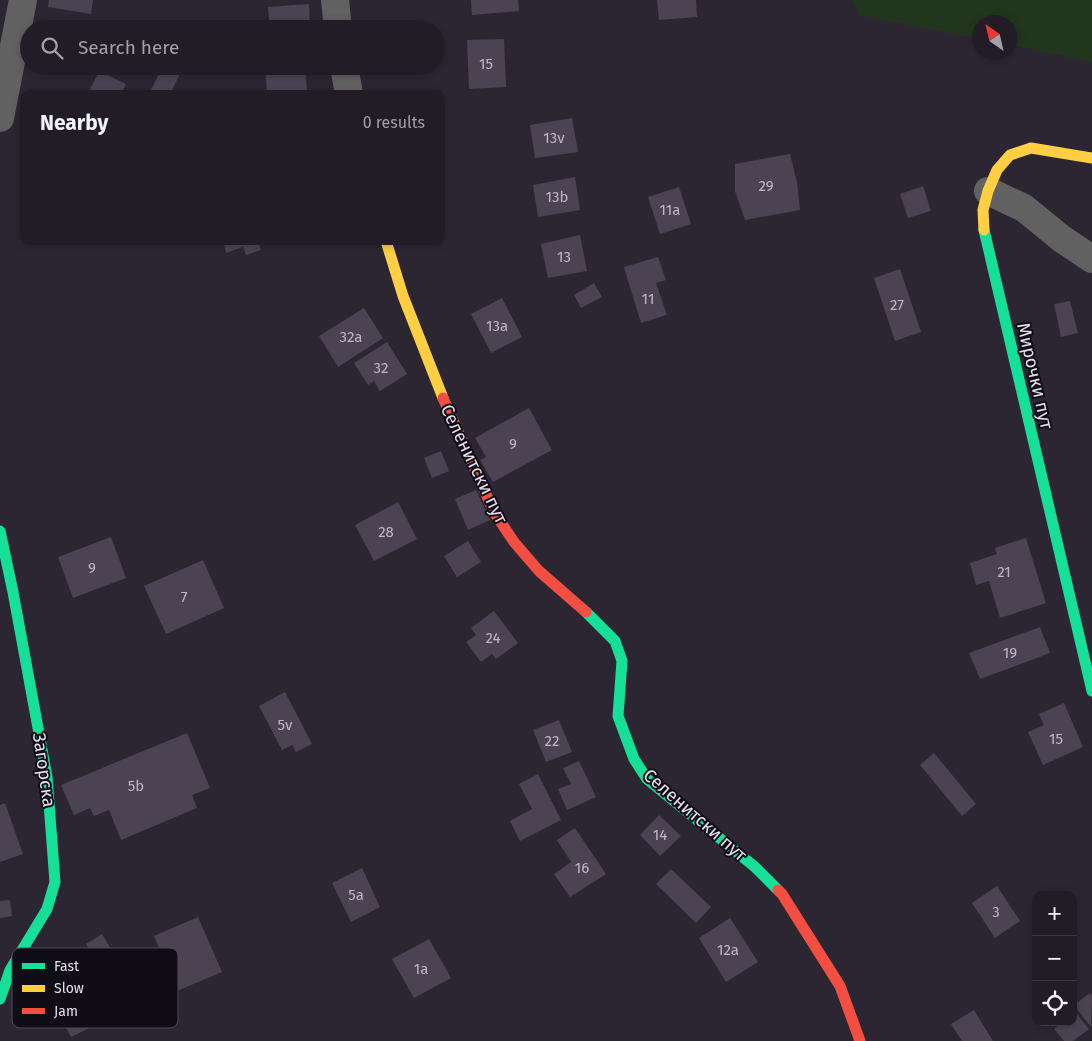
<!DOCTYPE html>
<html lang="en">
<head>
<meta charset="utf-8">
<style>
  :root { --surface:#211c26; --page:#29252e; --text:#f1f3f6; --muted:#a2a1a7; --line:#3e3a43 }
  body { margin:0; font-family:"Fira Sans",sans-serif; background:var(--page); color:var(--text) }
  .controls { position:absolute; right:15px; bottom:15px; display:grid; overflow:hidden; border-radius:10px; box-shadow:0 2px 8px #0003 }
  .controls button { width:45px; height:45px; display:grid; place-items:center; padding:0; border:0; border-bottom:1px solid var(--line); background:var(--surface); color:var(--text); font:25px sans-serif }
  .compass { position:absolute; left:972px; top:15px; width:45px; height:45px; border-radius:50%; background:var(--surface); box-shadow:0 2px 8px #0003; rotate:326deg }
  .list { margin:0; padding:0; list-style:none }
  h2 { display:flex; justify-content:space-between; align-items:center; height:65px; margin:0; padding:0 20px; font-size:21px }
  h2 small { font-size:16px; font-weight:400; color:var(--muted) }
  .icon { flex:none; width:28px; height:28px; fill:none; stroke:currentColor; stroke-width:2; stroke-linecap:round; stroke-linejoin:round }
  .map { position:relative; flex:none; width:1092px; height:1041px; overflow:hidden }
  .search { position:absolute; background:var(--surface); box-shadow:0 2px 8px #0003; left:20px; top:20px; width:425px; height:55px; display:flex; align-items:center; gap:12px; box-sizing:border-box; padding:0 18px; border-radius:28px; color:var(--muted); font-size:19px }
  .panel { position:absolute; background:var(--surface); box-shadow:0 2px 8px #0003; left:20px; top:90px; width:425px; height:155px; border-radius:10px }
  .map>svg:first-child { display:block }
  .green { fill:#21361d }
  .building { fill:#4b4353 }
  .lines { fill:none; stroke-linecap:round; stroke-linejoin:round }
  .street { stroke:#606160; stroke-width:28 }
  .fast { stroke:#16e098; stroke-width:11 }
  .slow { stroke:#ffcf43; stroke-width:11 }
  .jam { stroke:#f24e42; stroke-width:11 }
  .labels { text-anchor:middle; stroke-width:4; stroke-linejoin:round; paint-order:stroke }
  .number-label { font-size:15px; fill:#beb7c6 }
  .street-label { font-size:18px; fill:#e4deed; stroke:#110d17 }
  .key { fill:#110d17; stroke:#504c57; stroke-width:1 }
  .key-label { font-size:14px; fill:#e4deed }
</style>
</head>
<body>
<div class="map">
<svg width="1092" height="1041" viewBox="0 0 1092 1041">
  <rect width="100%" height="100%" fill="#2c2633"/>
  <!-- green -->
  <path class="green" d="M 852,0 L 1092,0 L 1092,62 L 1010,45 L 1010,22 L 980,22 L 979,39 L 859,15 Z"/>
  <!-- building -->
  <path class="building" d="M 49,0 L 93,0 L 91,14 L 48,7 Z
    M 471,0 L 518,0 L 519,11 L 472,15 Z
    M 657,0 L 696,0 L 697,17 L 659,20 Z
    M 309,4 L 310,29 L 270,29 L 268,7 Z
    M 504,39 L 506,87 L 469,89 L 467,40 Z
    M 163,66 L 180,66 L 183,68 L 170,94 L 149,94 Z
    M 265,66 L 305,66 L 307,91 L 267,94 Z
    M 99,71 L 126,84 L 121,94 L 88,94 Z
    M 572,118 L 578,152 L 535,158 L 530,125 Z
    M 790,154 L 797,182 L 800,210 L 745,220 L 735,191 L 735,164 Z
    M 575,177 L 580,210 L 538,217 L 533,185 Z
    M 923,186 L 931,211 L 908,218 L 900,194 Z
    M 679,187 L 691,224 L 660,234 L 648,197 Z
    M 580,235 L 587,271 L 548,278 L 541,244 Z
    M 223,241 L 258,241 L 261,250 L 246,255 L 243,247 L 226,253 Z
    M 658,257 L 666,280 L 656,283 L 667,315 L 641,323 L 624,267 Z
    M 900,269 L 921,332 L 895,341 L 874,278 Z
    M 594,283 L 602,297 L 581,308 L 574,295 Z
    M 502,298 L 522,337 L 491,353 L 471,314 Z
    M 1070,301 L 1078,333 L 1061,337 L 1054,304 Z
    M 364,308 L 383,338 L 338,367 L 319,336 Z
    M 387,342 L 407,374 L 380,391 L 374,381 L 368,385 L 354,363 Z
    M 529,408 L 552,450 L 493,482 L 480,460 L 486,457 L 475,438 Z
    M 441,451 L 449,471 L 432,478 L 424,458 Z
    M 476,490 L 490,520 L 468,530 L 455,499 Z
    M 398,502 L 417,539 L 374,561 L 355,525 Z
    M 111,537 L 126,578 L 73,598 L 58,557 Z
    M 1026,538 L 1046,603 L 1000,618 L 989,581 L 976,585 L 970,563 L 997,554 L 995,548 Z
    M 468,541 L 481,562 L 457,577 L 444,556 Z
    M 203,560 L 224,608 L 166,634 L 144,586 Z
    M 494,611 L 518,643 L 496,659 L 492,654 L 481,662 L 466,642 L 476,635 L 471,628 Z
    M 1040,627 L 1050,653 L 980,679 L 969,653 Z
    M 285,692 L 312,744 L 296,752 L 292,745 L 282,750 L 259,706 Z
    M 1064,703 L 1083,747 L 1043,765 L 1028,732 L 1044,725 L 1039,714 Z
    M 559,720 L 572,752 L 546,762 L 533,730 Z
    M 187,733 L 210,788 L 192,795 L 197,808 L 121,840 L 109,810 L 94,816 L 90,808 L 74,815 L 61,785 Z
    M 934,753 L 976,804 L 962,816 L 920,765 Z
    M 579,761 L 596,797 L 567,810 L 558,789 L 571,784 L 563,768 Z
    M 538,774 L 561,820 L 520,841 L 510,821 L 532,809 L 519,784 Z
    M 5,803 L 23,854 L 0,862 L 0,805 Z
    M 659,815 L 681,836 L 660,856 L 640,835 Z
    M 575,828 L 606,874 L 570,897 L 554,874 L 571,862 L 557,840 Z
    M 362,868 L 380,907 L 351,922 L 332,883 Z
    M 671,869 L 711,907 L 696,923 L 656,884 Z
    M 997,886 L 1020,921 L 995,938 L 972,903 Z
    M 10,900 L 12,916 L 0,918 L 0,901 Z
    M 198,917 L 222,972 L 177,991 L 154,936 Z
    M 730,918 L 758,962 L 726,982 L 699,938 Z
    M 102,934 L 114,954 L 98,964 L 86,944 Z
    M 429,939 L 451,978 L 414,998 L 392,959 Z
    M 79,974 L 83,984 L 92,980 L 110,1018 L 71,1037 L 52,999 L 64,994 L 59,984 Z
    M 1090,993 L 1092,996 L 1091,1027 L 1074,1005 Z
    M 974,1010 L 993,1041 L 962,1041 L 951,1024 Z
    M 1075,1012 L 1089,1029 L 1073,1041 L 1064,1041 L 1054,1029 L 1062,1022 L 1073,1022 L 1073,1014 Z"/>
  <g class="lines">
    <!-- street -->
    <path class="street" d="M 335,0 L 338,29
      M 344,66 L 349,94
      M 0,118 L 23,0
      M 988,191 L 1024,208 L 1062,239 L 1092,259"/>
    <!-- fast -->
    <path class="fast" d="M 984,230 L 1092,691
      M 0,531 L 13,592 L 47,777 L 55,882 L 47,909 L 10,970 L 0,999
      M 586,612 L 615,641 L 622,661 L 618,716 L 634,759 L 647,779 L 755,867 L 778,890"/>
    <!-- slow -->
    <path class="slow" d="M 984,230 L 983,210 L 988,191 L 997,170 L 1010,155 L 1031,148 L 1092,158
      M 386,241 L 403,296 L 443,398"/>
    <!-- jam -->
    <path class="jam" d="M 443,398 L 494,512 L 514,542 L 539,571 L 586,612
      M 778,890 L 782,894 L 840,986 L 860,1041"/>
  </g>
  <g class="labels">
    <!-- number labels -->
    <g class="number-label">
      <text x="486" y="69">15</text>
      <text x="554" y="143">13v</text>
      <text x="766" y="191">29</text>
      <text x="557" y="202">13b</text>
      <text x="670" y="215">11a</text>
      <text x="564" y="262">13</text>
      <text x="648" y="304">11</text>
      <text x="897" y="310">27</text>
      <text x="497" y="331">13a</text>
      <text x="351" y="342">32a</text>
      <text x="381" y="373">32</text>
      <text x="513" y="449">9</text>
      <text x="386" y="537">28</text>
      <text x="92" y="573">9</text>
      <text x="1004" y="577">21</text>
      <text x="184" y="602">7</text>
      <text x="493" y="643">24</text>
      <text x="1010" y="658">19</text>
      <text x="285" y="730">5v</text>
      <text x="1056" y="744">15</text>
      <text x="552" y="746">22</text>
      <text x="136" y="791">5b</text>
      <text x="660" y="840">14</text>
      <text x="582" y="873">16</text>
      <text x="356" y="900">5a</text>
      <text x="996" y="917">3</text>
      <text x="728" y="955">12a</text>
      <text x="421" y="974">1a</text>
    </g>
    <!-- street labels -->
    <g class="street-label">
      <text transform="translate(1035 376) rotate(77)" y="6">Мирочки пут</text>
      <text transform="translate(474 464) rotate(64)" y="6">Селенитски пут</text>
      <text transform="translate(44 770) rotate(82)" y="6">Загорска</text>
      <text transform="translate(695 815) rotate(41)" y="6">Селенитски пут</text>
    </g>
  </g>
  <!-- legend -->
  <rect x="12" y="948" width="166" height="80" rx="8" class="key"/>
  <rect x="22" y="963" width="23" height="6" fill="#16e098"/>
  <rect x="22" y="985" width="23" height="7" fill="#ffcf43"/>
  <rect x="22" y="1008" width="23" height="6" fill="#f24e42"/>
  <g class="key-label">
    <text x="54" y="971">Fast</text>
    <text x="54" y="993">Slow</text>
    <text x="54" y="1016">Jam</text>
  </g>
</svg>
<div class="controls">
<button>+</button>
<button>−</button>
<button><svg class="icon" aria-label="locate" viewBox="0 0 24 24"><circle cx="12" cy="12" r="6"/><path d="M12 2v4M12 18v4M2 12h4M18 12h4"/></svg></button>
</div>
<svg class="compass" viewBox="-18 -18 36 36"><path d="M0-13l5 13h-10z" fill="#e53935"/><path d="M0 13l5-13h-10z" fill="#a2a1a7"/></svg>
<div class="search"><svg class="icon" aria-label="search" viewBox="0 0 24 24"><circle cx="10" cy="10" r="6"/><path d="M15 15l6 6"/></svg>Search here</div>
<section class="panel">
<h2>Nearby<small>0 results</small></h2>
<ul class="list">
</ul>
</section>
</div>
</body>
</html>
